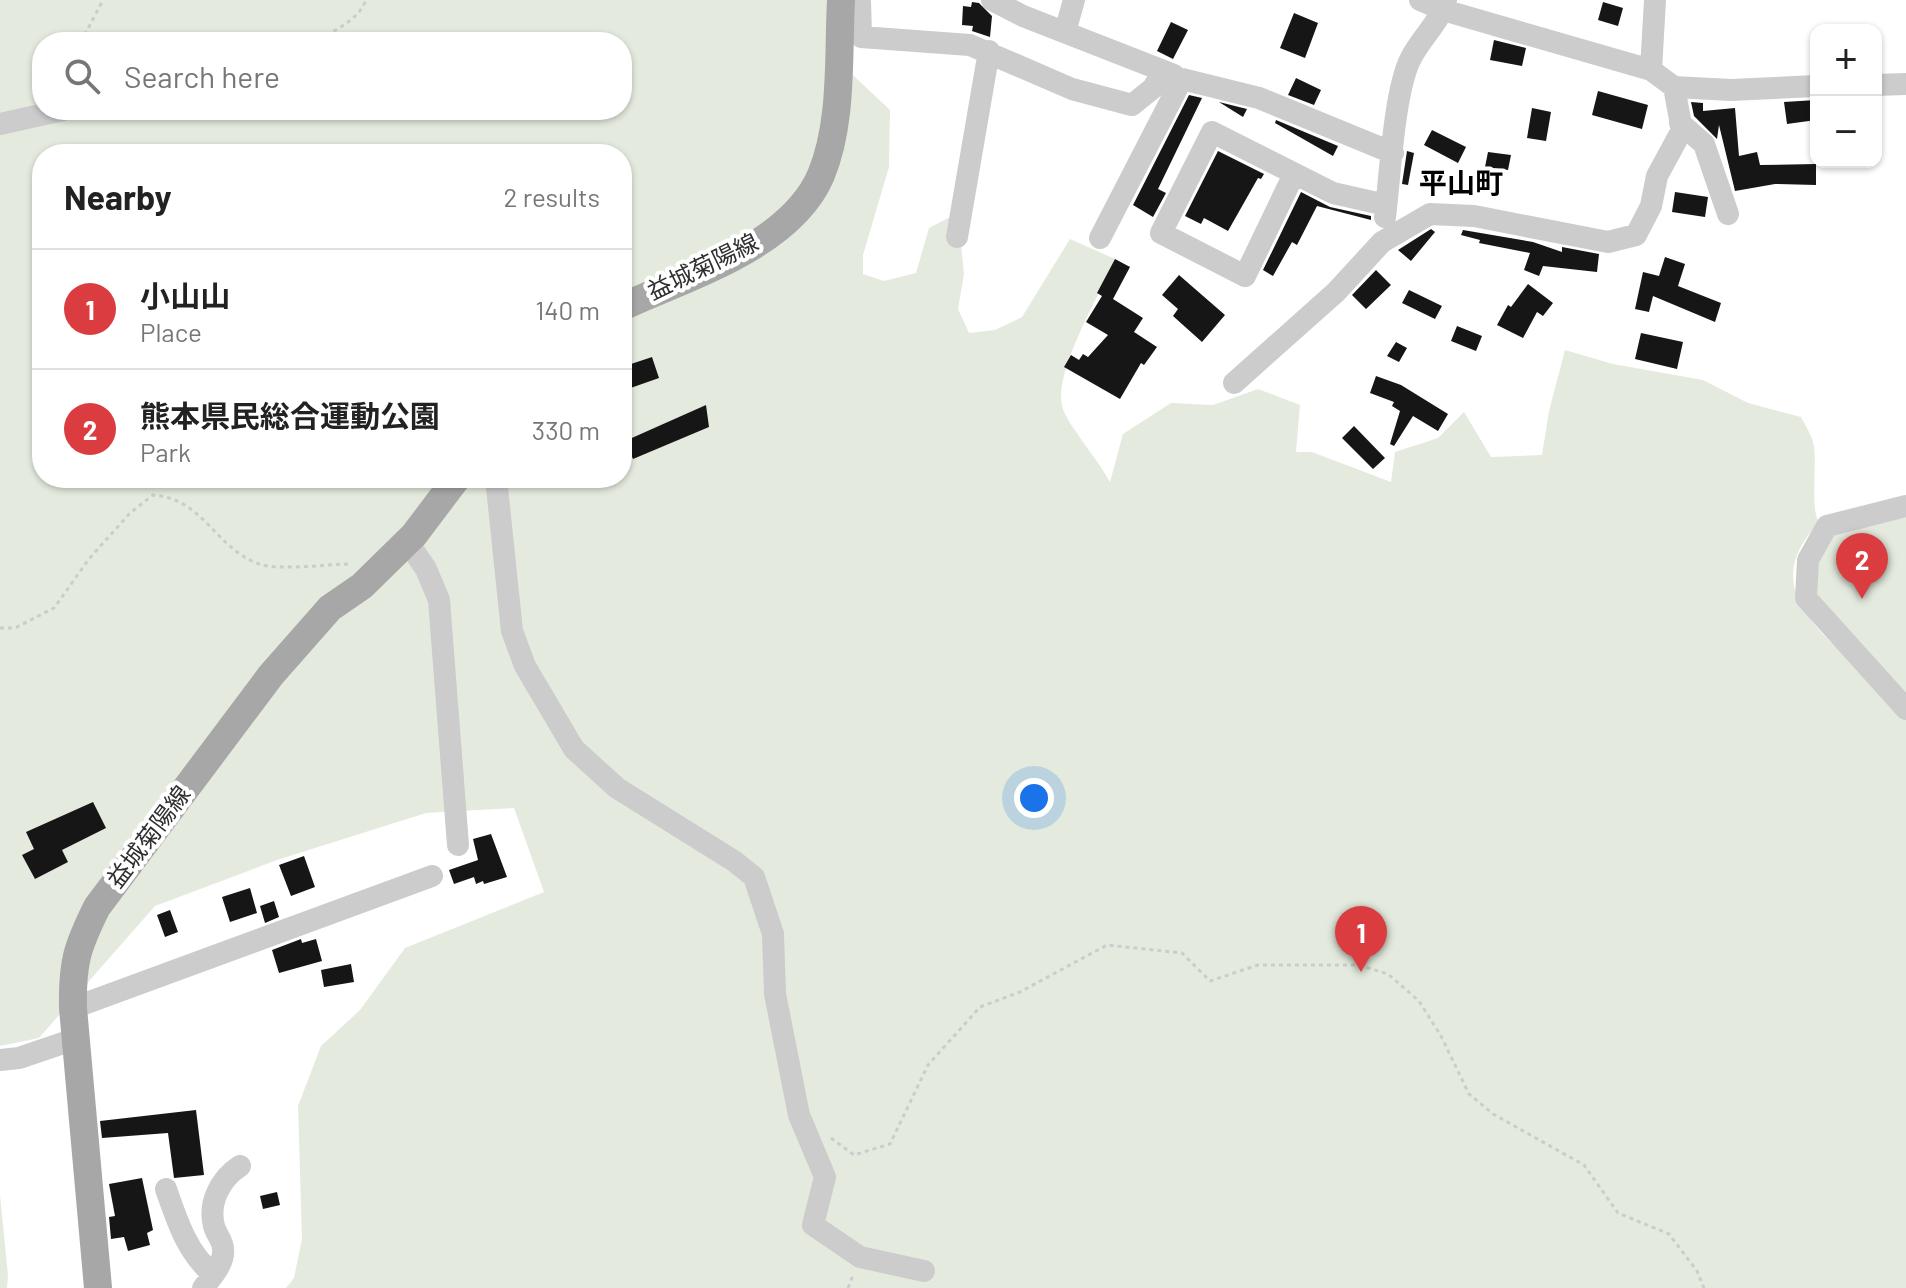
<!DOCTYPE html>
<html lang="en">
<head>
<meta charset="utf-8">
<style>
  :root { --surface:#fff; --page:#f6f6f6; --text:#222; --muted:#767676; --line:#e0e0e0; --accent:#da3c40 }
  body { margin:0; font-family:Barlow,"Noto Sans JP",sans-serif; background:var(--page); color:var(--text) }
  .controls { position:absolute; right:24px; top:24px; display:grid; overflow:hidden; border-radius:16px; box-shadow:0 2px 6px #0004 }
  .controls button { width:72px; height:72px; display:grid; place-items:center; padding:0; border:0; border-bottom:2px solid var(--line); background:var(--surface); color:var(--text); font:40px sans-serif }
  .you { position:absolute; left:1034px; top:798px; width:28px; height:28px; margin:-20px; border:6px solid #fff; border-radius:50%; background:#1a73e8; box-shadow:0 0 0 12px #1a73e833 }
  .badge { display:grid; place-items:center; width:52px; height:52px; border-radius:50%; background:var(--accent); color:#fff; font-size:26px; font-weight:700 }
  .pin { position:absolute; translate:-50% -66px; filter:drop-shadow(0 2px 4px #0008) }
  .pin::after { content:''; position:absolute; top:42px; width:28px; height:24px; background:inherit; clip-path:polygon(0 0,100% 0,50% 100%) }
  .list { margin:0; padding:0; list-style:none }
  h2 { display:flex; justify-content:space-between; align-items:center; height:104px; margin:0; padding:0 32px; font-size:34px }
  h2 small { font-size:26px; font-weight:400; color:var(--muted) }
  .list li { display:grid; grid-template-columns:52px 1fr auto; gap:24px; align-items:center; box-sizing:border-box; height:120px; padding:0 32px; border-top:2px solid var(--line) }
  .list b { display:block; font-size:30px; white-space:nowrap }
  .list p { margin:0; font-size:26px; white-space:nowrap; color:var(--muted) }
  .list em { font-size:26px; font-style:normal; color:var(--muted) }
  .icon { flex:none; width:44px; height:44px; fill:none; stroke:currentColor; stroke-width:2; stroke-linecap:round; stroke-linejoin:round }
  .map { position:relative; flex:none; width:1906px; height:1288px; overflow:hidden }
  .search { position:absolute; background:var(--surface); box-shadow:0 2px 6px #0004; left:32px; top:32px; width:600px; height:88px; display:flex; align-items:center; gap:20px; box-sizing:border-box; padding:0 28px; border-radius:32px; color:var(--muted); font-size:30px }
  .panel { position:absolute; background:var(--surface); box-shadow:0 2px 6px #0004; left:32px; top:144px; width:600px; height:344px; border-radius:32px }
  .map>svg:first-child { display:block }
  .green { fill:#e4ebde; fill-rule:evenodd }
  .building { fill:#161616 }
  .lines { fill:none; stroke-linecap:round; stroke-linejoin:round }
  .path { stroke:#ccc; stroke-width:3; stroke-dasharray:4 4; stroke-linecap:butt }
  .minor { stroke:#ccc; stroke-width:22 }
  .major { stroke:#a7a7a7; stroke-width:28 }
  .labels { text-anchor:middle; stroke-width:8; stroke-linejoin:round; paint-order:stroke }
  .street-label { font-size:24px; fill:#2f2f2f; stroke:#fff }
  .quarter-label { font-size:28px; font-weight:bold; fill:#000; stroke:#fff }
</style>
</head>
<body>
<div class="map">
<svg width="1906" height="1288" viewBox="0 0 1906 1288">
  <rect width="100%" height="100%" fill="#fff"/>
  <!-- green -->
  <path class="green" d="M 0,0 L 841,0 L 838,61 L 890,110 L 889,167 L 863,255 L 863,274 L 884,281 L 916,273 L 929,228 L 958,213 L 964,274 L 958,309 L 969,333 L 995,330 L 1022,317 L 1070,239 L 1115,259 C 1101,293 1051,375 1063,409 C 1068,425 1099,461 1110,482 L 1123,434 L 1171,403 L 1213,405 L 1258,389 L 1300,405 L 1296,452 L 1312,452 L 1391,482 L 1395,452 L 1438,438 L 1464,412 L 1491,457 L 1542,455 L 1549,411 L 1565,350 L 1613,364 L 1703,380 L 1748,403 L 1801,417 C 1806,426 1812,436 1814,446 C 1817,468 1810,507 1819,523 C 1755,588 1824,634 1869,678 C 1882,691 1894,706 1906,720 L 1906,1288 L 286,1288 L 294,1278 L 302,1239 L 298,1106 L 321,1046 L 360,1010 L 405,948 L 544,892 L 514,808 L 426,813 L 277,860 L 155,906 L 39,1038 L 0,1046 ZM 42,42 L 622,42 L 622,110 L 42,110 ZM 42,154 L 622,154 L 622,478 L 42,478 Z
    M 1906,511 L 1906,696 L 1814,591 L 1815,564 L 1833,535 Z
    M 0,1195 L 8,1275 L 7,1288 L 0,1288 Z"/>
  <!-- building -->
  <path class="building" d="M 972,2 L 979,3 L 992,16 L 990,37 L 972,31 L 973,26 L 962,25 L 963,6 L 971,7 Z
    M 1603,2 L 1623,8 L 1618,26 L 1598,20 Z
    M 1294,13 L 1318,23 L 1305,58 L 1280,48 Z
    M 1171,22 L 1188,30 L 1173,59 L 1157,51 Z
    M 1494,40 L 1526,48 L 1522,66 L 1490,60 Z
    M 1296,78 L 1321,90 L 1314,105 L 1288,95 Z
    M 1598,91 L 1648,105 L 1642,129 L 1592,115 Z
    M 1189,95 L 1202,98 L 1158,189 L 1166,193 L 1153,217 L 1133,205 Z
    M 1816,100 L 1816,120 L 1787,124 L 1784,102 Z
    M 1219,102 L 1247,109 L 1243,117 Z
    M 1691,102 L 1703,103 L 1703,111 L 1735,108 L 1739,156 L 1757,152 L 1760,165 L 1816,164 L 1816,185 L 1775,184 L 1735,191 L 1719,125 L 1717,139 L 1694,116 Z
    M 1532,108 L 1551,112 L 1546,141 L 1527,138 Z
    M 1276,120 L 1338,146 L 1333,156 L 1275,123 Z
    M 1432,130 L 1466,147 L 1458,163 L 1424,145 Z
    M 1218,151 L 1264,174 L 1261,179 L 1258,178 L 1228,231 L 1204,218 L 1201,224 L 1185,216 Z
    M 1407,151 L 1414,153 L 1408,185 L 1402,184 Z
    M 1488,152 L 1511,155 L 1508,170 L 1485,167 Z
    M 1301,192 L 1330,207 L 1371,216 L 1371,220 L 1317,206 L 1297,245 L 1292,242 L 1273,276 L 1263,270 Z
    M 1675,192 L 1708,197 L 1705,217 L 1672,212 Z
    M 1431,229 L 1435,232 L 1411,261 L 1398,250 Z
    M 1463,230 L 1533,242 L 1562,252 L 1562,247 L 1599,254 L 1597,272 L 1543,266 L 1539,276 L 1524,270 L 1530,253 L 1479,243 L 1480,240 L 1461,235 Z
    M 1665,257 L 1685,264 L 1678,286 L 1721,303 L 1715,322 L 1653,296 L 1649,312 L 1635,309 L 1643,272 L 1659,276 Z
    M 1115,259 L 1130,267 L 1113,299 L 1143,318 L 1134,332 L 1157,347 L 1144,365 L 1141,363 L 1120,399 L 1064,367 L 1071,355 L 1079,360 L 1083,354 L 1088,357 L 1108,335 L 1086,322 L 1102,296 L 1097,293 Z
    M 1376,270 L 1391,285 L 1366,309 L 1352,295 Z
    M 1179,275 L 1225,315 L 1202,342 L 1173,316 L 1178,309 L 1162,295 Z
    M 1528,284 L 1553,303 L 1543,316 L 1537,312 L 1523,338 L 1497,325 L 1508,305 L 1511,307 Z
    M 1409,290 L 1442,306 L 1435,319 L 1402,303 Z
    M 1457,326 L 1482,336 L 1476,351 L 1451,341 Z
    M 1641,333 L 1683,342 L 1677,369 L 1635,359 Z
    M 1396,342 L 1407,348 L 1399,362 L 1387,356 Z
    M 652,357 L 659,378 L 622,391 L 622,367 Z
    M 1376,376 L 1401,385 L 1448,414 L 1438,431 L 1413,416 L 1394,446 L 1390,444 L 1400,411 L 1392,406 L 1394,402 L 1370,393 Z
    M 706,405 L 709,427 L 633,459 L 625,441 Z
    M 1354,426 L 1385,458 L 1373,469 L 1342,438 Z
    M 93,802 L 106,828 L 62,850 L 68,862 L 35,879 L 22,855 L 34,849 L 26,832 Z
    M 491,834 L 507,877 L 484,884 L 483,881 L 476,884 L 474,877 L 454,884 L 449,870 L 478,860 L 473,839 Z
    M 304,856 L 315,887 L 291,896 L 279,865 Z
    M 250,888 L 257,913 L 230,922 L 222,897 Z
    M 274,901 L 279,917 L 265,923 L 260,906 Z
    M 170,910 L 178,932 L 165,937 L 157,915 Z
    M 301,939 L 302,943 L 316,939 L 322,961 L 279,973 L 272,950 Z
    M 351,964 L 354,982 L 324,987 L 321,970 Z
    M 196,1110 L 204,1175 L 174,1178 L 168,1133 L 102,1138 L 100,1121 Z
    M 142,1178 L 153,1230 L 147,1233 L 150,1245 L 128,1251 L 124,1237 L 111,1239 L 109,1217 L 115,1216 L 109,1184 Z
    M 277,1192 L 280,1205 L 263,1209 L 260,1196 Z"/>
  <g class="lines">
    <!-- path -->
    <path class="path" d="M 81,42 L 103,0
      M 312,42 C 332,32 357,22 366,0
      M 0,628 L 15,628 L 54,608 L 89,559 L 130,513 L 153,495 C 204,499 215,548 259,564 C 279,571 328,564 351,564
      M 831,1138 L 854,1155 L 890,1144 L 928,1065 L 980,1007 L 1020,992 L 1107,945 L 1182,953 L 1210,981 L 1258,965 L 1358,965 L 1388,974 L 1419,1001 L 1441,1036 L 1469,1094 L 1493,1114 L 1584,1165 L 1618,1213 L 1669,1234 L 1697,1271 L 1704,1288
      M 848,1288 L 853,1275"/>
    <!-- minor -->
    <path class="minor" d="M 860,0 L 861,37 L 970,45 L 1072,89 L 1132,105 L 1153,88 L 1163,71
      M 992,0 L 1023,16 L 1174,75
      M 1420,0 L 1443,10 L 1651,70 L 1674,87 L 1731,90 L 1816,86
      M 1065,32 L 1074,0
      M 1651,70 L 1655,0
      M 1876,85 L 1906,84
      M 1680,123 L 1704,144 L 1728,214
      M 0,124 L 63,110
      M 1294,174 L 1245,276 L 1161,233 L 1212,132 L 1333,193 L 1386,205
      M 1385,217 C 1390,178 1394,90 1411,58 C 1421,38 1440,22 1446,0
      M 957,237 L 989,51
      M 1100,238 L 1182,79 L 1259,98 L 1393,153
      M 1234,383 L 1336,292 L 1382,242 L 1430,214 L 1474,216 L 1608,242 L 1636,235 L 1651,206 L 1657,176 L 1682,130 L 1674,87
      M 496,478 L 512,631 L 525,666 L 574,749 L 617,788 L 734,861 L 754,877 L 773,934 L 775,994 L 799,1115 L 825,1177 L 813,1225 L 860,1257 L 924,1271
      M 1906,506 L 1827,526 L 1808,560 L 1806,598 L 1906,709
      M 407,541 L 426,569 L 439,600 L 458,845
      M 73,1008 L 432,876
      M 0,1060 L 19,1058 L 75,1039
      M 166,1189 C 178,1223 186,1250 213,1275
      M 203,1288 C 211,1278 225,1263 223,1249 C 223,1241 216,1234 214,1226 C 208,1203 220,1179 240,1166"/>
    <!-- major -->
    <path class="major" d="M 622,307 C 687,277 791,246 821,175 C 843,122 838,56 841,0
      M 98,1288 L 73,1008 C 72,963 77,947 97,907 L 271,675 L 330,608 L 362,586 L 414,535 L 457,478"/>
  </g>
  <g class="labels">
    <!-- street labels -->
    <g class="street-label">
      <text transform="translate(703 267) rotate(-26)" y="8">益城菊陽線</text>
      <text transform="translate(149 837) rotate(-53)" y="8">益城菊陽線</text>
    </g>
    <!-- quarter labels -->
    <g class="quarter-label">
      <text x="1461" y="193">平山町</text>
    </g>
  </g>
</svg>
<div class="controls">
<button>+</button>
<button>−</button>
</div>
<div class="you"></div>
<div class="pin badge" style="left:1361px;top:972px">1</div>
<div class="pin badge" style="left:1862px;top:599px">2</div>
<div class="search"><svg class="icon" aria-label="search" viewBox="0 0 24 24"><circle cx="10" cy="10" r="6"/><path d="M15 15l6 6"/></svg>Search here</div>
<section class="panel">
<h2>Nearby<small>2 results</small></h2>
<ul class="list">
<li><span class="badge">1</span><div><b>小山山</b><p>Place</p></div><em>140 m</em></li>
<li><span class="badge">2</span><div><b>熊本県民総合運動公園</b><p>Park</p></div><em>330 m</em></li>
</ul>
</section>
</div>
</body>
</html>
